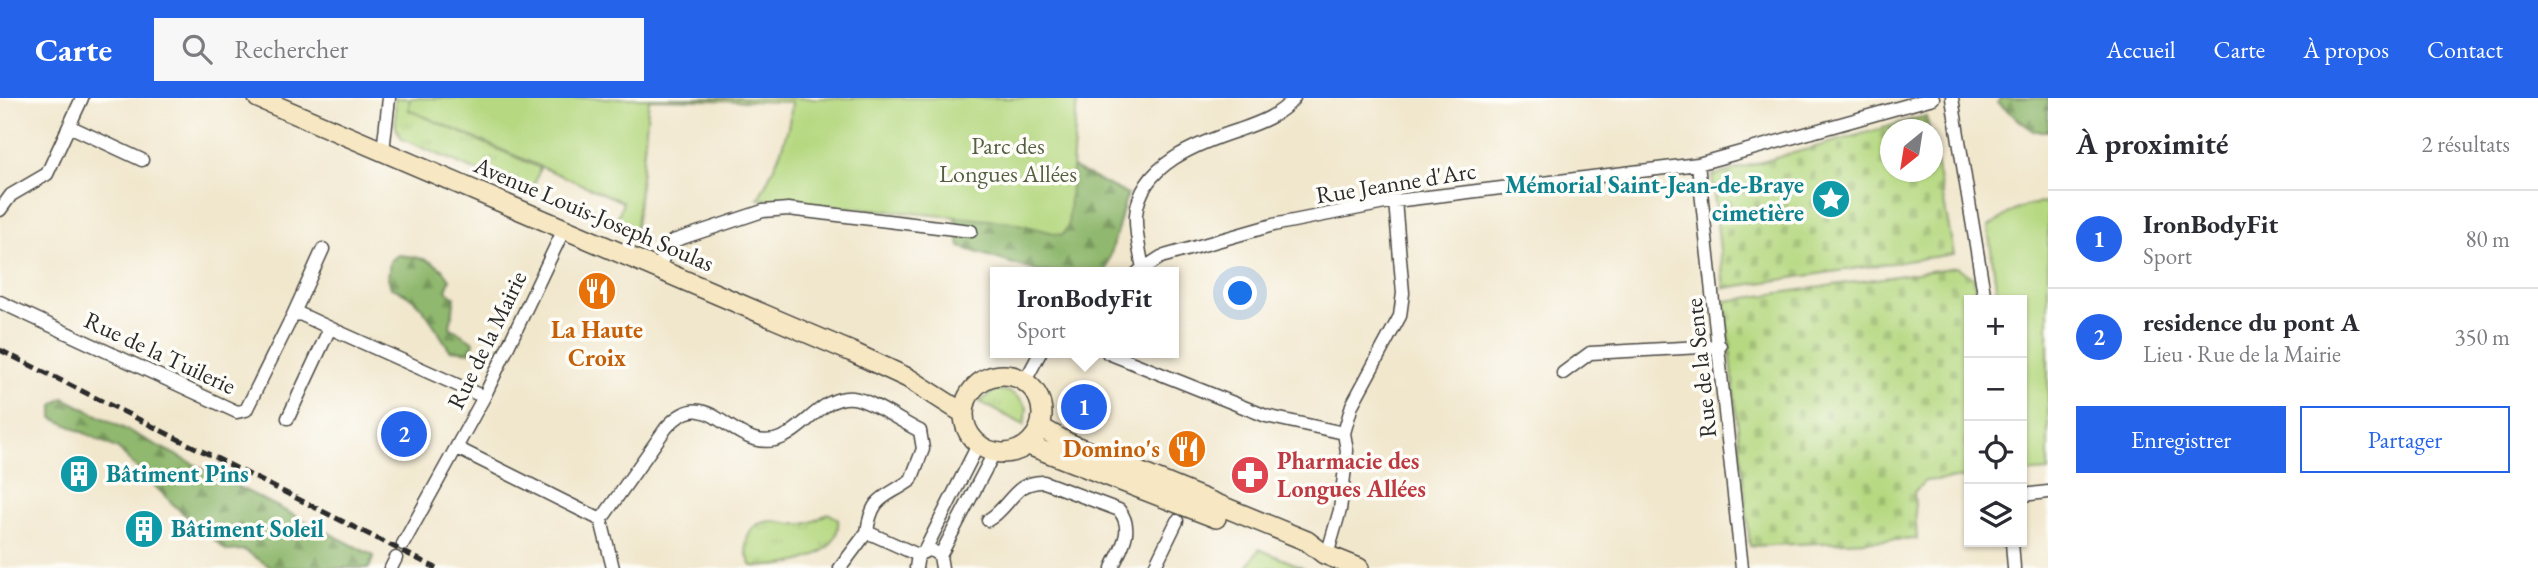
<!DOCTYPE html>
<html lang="fr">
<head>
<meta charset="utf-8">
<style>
  :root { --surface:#fff; --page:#f7f7f7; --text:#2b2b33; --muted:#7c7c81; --line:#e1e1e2; --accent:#2563eb }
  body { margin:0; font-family:"EB Garamond",serif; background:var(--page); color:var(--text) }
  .controls { position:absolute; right:21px; bottom:21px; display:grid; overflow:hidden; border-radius:0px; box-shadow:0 2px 5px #0004 }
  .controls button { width:63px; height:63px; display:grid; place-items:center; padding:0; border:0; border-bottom:2px solid var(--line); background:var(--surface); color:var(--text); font:35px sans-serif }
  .compass { position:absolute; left:1880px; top:21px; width:63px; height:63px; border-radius:50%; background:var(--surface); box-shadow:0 2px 5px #0004; rotate:210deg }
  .you { position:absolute; left:1241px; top:196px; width:24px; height:24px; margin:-18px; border:5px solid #fff; border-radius:50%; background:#1a73e8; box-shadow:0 0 0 10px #1a73e833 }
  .badge { display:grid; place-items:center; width:46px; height:46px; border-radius:50%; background:var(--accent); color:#fff; font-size:23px; font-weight:700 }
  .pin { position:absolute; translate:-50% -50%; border:4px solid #fff; box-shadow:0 2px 7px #0006 }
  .popup { position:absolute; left:990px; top:169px; width:189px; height:91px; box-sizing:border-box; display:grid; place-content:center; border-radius:0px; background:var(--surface); filter:drop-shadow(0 2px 5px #0005); font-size:23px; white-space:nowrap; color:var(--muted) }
  .popup b { font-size:26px; color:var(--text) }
  .popup::after { content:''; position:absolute; left:50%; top:100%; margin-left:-14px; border:14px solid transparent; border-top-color:var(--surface) }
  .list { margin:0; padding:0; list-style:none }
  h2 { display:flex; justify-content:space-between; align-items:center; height:91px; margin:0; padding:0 28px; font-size:30px }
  h2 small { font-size:23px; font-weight:400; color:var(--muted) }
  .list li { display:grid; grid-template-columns:46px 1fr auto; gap:21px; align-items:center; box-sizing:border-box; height:98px; padding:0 28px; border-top:2px solid var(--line) }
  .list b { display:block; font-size:26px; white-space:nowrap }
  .list p { margin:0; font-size:23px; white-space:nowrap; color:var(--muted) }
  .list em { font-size:23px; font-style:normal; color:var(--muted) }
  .actions { display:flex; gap:14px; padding:21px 28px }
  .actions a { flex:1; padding:16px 0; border:2px solid var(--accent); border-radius:0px; text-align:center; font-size:24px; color:var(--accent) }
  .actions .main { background:var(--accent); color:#fff }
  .icon { flex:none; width:38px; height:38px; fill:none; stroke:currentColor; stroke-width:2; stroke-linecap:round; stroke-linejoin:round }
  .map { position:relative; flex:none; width:2048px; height:470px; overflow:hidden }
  header { display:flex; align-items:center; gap:42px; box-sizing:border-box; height:98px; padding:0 35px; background:var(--accent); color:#fff }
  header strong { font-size:33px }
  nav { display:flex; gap:38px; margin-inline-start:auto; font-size:24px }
  .search { width:490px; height:63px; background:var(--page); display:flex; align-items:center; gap:18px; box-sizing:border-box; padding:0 24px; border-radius:0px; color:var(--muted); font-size:26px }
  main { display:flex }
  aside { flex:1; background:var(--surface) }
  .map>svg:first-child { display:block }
  .grass { fill:url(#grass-tufts); stroke:#708256; stroke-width:2 }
  .forest { fill:url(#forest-firs); stroke:#5e724c; stroke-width:2 }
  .cemetery { fill:url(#cemetery-stones); stroke:#708256; stroke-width:2 }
  .green { fill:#b5d880; stroke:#708256; stroke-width:2 }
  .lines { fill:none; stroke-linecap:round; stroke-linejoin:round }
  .street-casing { stroke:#494743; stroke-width:15 }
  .secondary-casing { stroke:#494743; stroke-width:22 }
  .street { stroke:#fff; stroke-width:12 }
  .secondary { stroke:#f7e8c3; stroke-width:19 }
  .rail { stroke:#2b2b2b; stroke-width:5; stroke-dasharray:10 5; stroke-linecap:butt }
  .labels { text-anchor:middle; stroke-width:7; stroke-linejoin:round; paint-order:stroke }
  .park-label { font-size:24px; fill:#545f44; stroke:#fdfcf7 }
  .street-label { font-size:24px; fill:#2b2b2b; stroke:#fdfcf7 }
  .culture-label { font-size:24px; font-weight:bold; fill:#0d838f; stroke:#fdfcf7; text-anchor:start }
  .food-label { font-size:24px; font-weight:bold; fill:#c56008; stroke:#fdfcf7 }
  .health-label { font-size:24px; font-weight:bold; fill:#be3a42; stroke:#fdfcf7; text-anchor:start }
</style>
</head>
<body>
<header>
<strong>Carte</strong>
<div class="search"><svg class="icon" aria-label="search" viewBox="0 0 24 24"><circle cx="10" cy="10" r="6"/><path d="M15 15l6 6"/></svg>Rechercher</div>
<nav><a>Accueil</a><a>Carte</a><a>À propos</a><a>Contact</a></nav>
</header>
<main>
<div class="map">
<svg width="2048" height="470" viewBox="0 0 2048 470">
  <defs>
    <pattern id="grass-tufts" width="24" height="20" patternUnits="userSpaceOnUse" patternTransform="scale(1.75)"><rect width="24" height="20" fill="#b5d880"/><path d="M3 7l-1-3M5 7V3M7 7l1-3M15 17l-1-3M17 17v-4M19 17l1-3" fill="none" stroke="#9cba6f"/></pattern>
    <pattern id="forest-firs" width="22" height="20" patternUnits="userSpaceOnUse" patternTransform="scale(1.75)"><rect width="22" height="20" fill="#90b86e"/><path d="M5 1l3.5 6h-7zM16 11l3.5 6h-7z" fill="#76965b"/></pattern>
    <pattern id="cemetery-stones" width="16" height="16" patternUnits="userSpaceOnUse" patternTransform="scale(1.75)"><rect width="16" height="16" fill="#b5d880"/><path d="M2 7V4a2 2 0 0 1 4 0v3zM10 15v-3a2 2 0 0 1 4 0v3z" fill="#9cba6f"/></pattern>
  </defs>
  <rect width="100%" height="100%" fill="#fdfcf7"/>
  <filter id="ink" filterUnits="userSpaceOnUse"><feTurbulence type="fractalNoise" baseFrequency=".0143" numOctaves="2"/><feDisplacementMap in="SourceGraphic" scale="14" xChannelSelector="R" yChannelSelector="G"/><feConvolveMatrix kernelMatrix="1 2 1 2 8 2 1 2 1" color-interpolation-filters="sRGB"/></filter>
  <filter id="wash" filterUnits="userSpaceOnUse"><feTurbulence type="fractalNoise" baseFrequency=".00686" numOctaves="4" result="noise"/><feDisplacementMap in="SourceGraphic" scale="28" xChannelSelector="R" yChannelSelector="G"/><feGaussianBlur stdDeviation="1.57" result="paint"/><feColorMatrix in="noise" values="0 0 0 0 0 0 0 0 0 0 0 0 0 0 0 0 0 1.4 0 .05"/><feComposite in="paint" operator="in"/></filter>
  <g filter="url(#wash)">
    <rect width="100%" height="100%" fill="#f1e7cd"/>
    <!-- grass -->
    <path class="grass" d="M 395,0 L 411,0 L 410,12 L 540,70 L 531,96 L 402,41 L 396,30 Z
      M 996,292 C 1011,292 1019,298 1027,310 L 1024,327 L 980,304 Z
      M 828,415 L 838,421 C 842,462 782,470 752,468 C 743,453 743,429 765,424 C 777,421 790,428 803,426 C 813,425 820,420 828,415 Z"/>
    <!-- forest -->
    <path class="forest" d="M 1042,0 L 1065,66 L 1127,96 L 1106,174 L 1039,174 L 960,149 L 952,101 Z
      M 2000,0 L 2048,0 L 2048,33 L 2033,33 L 1998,5 Z
      M 398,157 C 420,159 437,161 450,181 L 446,192 L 455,199 L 450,229 L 474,244 L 472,254 L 450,252 C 434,229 420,196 391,190 L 388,179 L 390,163 Z
      M 64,300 L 374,458 L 369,470 L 272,470 L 244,452 L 227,453 L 176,409 L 118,351 L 53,320 L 53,307 Z"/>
    <!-- cemetery -->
    <path class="cemetery" d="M 1926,18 L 1929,31 L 1890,32 L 1890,74 L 1932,74 L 1933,48 L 1954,156 L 1724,190 L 1712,78 Z
      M 1957,169 L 1974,180 L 1977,202 L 1969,202 L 1969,379 L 1925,383 L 1914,394 L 1917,441 L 1750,448 L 1725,203 Z"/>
    <!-- green -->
    <path class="green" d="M 410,0 L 1077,0 L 1068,128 L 1062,137 L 1011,124 L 758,101 C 775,69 789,40 792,4 L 649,1 L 635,140 L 614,130 L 623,104 L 409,12 Z
      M 2038,105 L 2048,105 L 2048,373 L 2022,375 L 2022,202 L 1998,202 L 1988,129 L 2016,111 Z
      M 1259,451 L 1304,470 L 1247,470 Z"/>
  </g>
  <g filter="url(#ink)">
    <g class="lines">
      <!-- street casing -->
      <g class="street-casing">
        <path id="street" d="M 1952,0 L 1985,202
          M 69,28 L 142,62
          M 383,53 L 389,0
          M 1698,66 L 1742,470
          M 0,112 L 11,97 L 47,76 L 82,0
          M 658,169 L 673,143 L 763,113 L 788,111 L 971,133
          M 1143,171 C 1140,153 1135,135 1136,117 C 1140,66 1199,45 1239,32 C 1259,25 1281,17 1294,0
          M 1138,174 L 1161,159 L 1273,127 L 1395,103 L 1698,66 L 1933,0
          M 0,204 L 237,314 L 246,312 L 293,217 L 300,216 L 330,230
          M 293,217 L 323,151
          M 1108,255 L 1266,318 L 1344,335
          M 1563,275 L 1590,255 L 1720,248
          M 1025,283 L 1040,255
          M 288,320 L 330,230 L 484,299
          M 457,350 L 601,422
          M 2022,397 L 2048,394
          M 988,422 C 1011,409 1013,383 1044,384 L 1119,412 C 1135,432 1121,450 1112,470
          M 2012,444 L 2014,470
          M 403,446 L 484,299 L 565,129
          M 925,452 L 978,347
          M 1327,457 L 1340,412 L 1347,353 L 1344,335 L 1352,307 L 1400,218 L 1403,195 L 1395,103
          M 940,458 L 994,355
          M 391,470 L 396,460
          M 613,470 L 601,422 L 666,330 C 702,290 719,330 754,341 C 797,354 814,296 853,300 C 871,302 903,325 920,333 L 923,351 L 911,382 C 884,401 872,397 867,434
          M 840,470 L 867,434 L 918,457
          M 916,470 L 918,457 L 930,451 L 940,458 L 942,470
          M 1154,470 L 1177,423"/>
      </g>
      <!-- secondary casing -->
      <g class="secondary-casing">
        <path id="secondary" d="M 258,0 L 852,254 L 908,280 L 963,315
          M964 316a39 39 0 1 1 78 0a39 39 0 1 1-78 0Z
          M 1040,329 L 1068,345 L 1307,443 L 1324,456 L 1359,470
          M 1028,347 L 1216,420"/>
      </g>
      <!-- street -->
      <use href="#street" class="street"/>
      <!-- secondary -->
      <use href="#secondary" class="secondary"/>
      <!-- rail -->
      <path class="rail" d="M 0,252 L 436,470"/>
    </g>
  </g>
  <!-- icons -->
  <defs>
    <g id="sight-disc" transform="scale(2.0125)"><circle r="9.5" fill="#0f9aa8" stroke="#fdfcf7"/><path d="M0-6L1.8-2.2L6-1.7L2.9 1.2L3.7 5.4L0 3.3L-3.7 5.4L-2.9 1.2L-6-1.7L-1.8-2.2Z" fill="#fff"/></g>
    <g id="restaurant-disc" transform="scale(2.0125)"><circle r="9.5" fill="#e8710a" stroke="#fdfcf7"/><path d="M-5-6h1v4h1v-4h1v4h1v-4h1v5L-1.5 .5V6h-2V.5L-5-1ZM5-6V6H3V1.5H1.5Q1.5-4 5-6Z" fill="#fff"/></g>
    <g id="building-disc" transform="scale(2.0125)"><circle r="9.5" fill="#0f9aa8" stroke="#fdfcf7"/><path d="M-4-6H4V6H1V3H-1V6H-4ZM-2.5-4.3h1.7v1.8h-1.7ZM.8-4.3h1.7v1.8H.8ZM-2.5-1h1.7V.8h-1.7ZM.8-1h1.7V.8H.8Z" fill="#fff"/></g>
    <g id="pharmacy-disc" transform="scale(2.0125)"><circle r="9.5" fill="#e0444e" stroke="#fdfcf7"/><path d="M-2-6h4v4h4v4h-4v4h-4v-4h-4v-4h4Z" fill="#fff"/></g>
  </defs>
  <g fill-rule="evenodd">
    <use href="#sight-disc" x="1831" y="101"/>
    <use href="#restaurant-disc" x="597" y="193"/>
    <use href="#restaurant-disc" x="1187" y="351"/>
    <use href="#building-disc" x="79" y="376"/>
    <use href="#pharmacy-disc" x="1250" y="377"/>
    <use href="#building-disc" x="144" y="431"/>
  </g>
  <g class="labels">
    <!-- park labels -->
    <g class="park-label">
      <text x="1008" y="56">Parc des<tspan x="1008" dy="28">Longues Allées</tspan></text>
    </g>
    <!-- street labels -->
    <g class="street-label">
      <text transform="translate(1396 85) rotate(-9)" y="8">Rue Jeanne d'Arc</text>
      <text transform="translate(594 116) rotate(23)" y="8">Avenue Louis-Joseph Soulas</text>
      <text transform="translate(487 242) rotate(-64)" y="8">Rue de la Mairie</text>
      <text transform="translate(160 255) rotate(25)" y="8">Rue de la Tuilerie</text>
      <text transform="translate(1701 270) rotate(-96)" y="8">Rue de la Sente</text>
    </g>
    <!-- culture labels -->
    <g class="culture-label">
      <text x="1804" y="95" text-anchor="end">Mémorial Saint-Jean-de-Braye<tspan x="1804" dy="28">cimetière</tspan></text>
      <text x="106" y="384">Bâtiment Pins</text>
      <text x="171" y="439">Bâtiment Soleil</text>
    </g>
    <!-- food labels -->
    <g class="food-label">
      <text x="597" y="240">La Haute<tspan x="597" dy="28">Croix</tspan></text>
      <text x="1160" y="359" text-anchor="end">Domino's</text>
    </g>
    <!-- health labels -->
    <g class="health-label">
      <text x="1277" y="371">Pharmacie des<tspan x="1277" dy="28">Longues Allées</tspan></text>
    </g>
  </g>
</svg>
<div class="controls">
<button>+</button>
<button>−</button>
<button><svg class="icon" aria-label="locate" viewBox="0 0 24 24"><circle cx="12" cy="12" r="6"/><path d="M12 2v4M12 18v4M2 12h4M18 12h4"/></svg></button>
<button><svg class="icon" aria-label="layers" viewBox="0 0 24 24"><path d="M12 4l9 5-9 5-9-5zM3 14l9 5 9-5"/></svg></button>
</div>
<svg class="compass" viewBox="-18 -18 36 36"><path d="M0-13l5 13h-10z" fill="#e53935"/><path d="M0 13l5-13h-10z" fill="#7c7c81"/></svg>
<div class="you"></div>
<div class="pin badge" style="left:1084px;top:309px">1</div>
<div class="popup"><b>IronBodyFit</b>Sport</div>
<div class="pin badge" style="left:404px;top:336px">2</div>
</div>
<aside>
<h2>À proximité<small>2 résultats</small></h2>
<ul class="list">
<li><span class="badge">1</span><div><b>IronBodyFit</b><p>Sport</p></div><em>80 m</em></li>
<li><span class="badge">2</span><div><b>residence du pont A</b><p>Lieu · Rue de la Mairie</p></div><em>350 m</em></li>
</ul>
<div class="actions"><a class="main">Enregistrer</a><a>Partager</a></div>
</aside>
</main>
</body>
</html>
